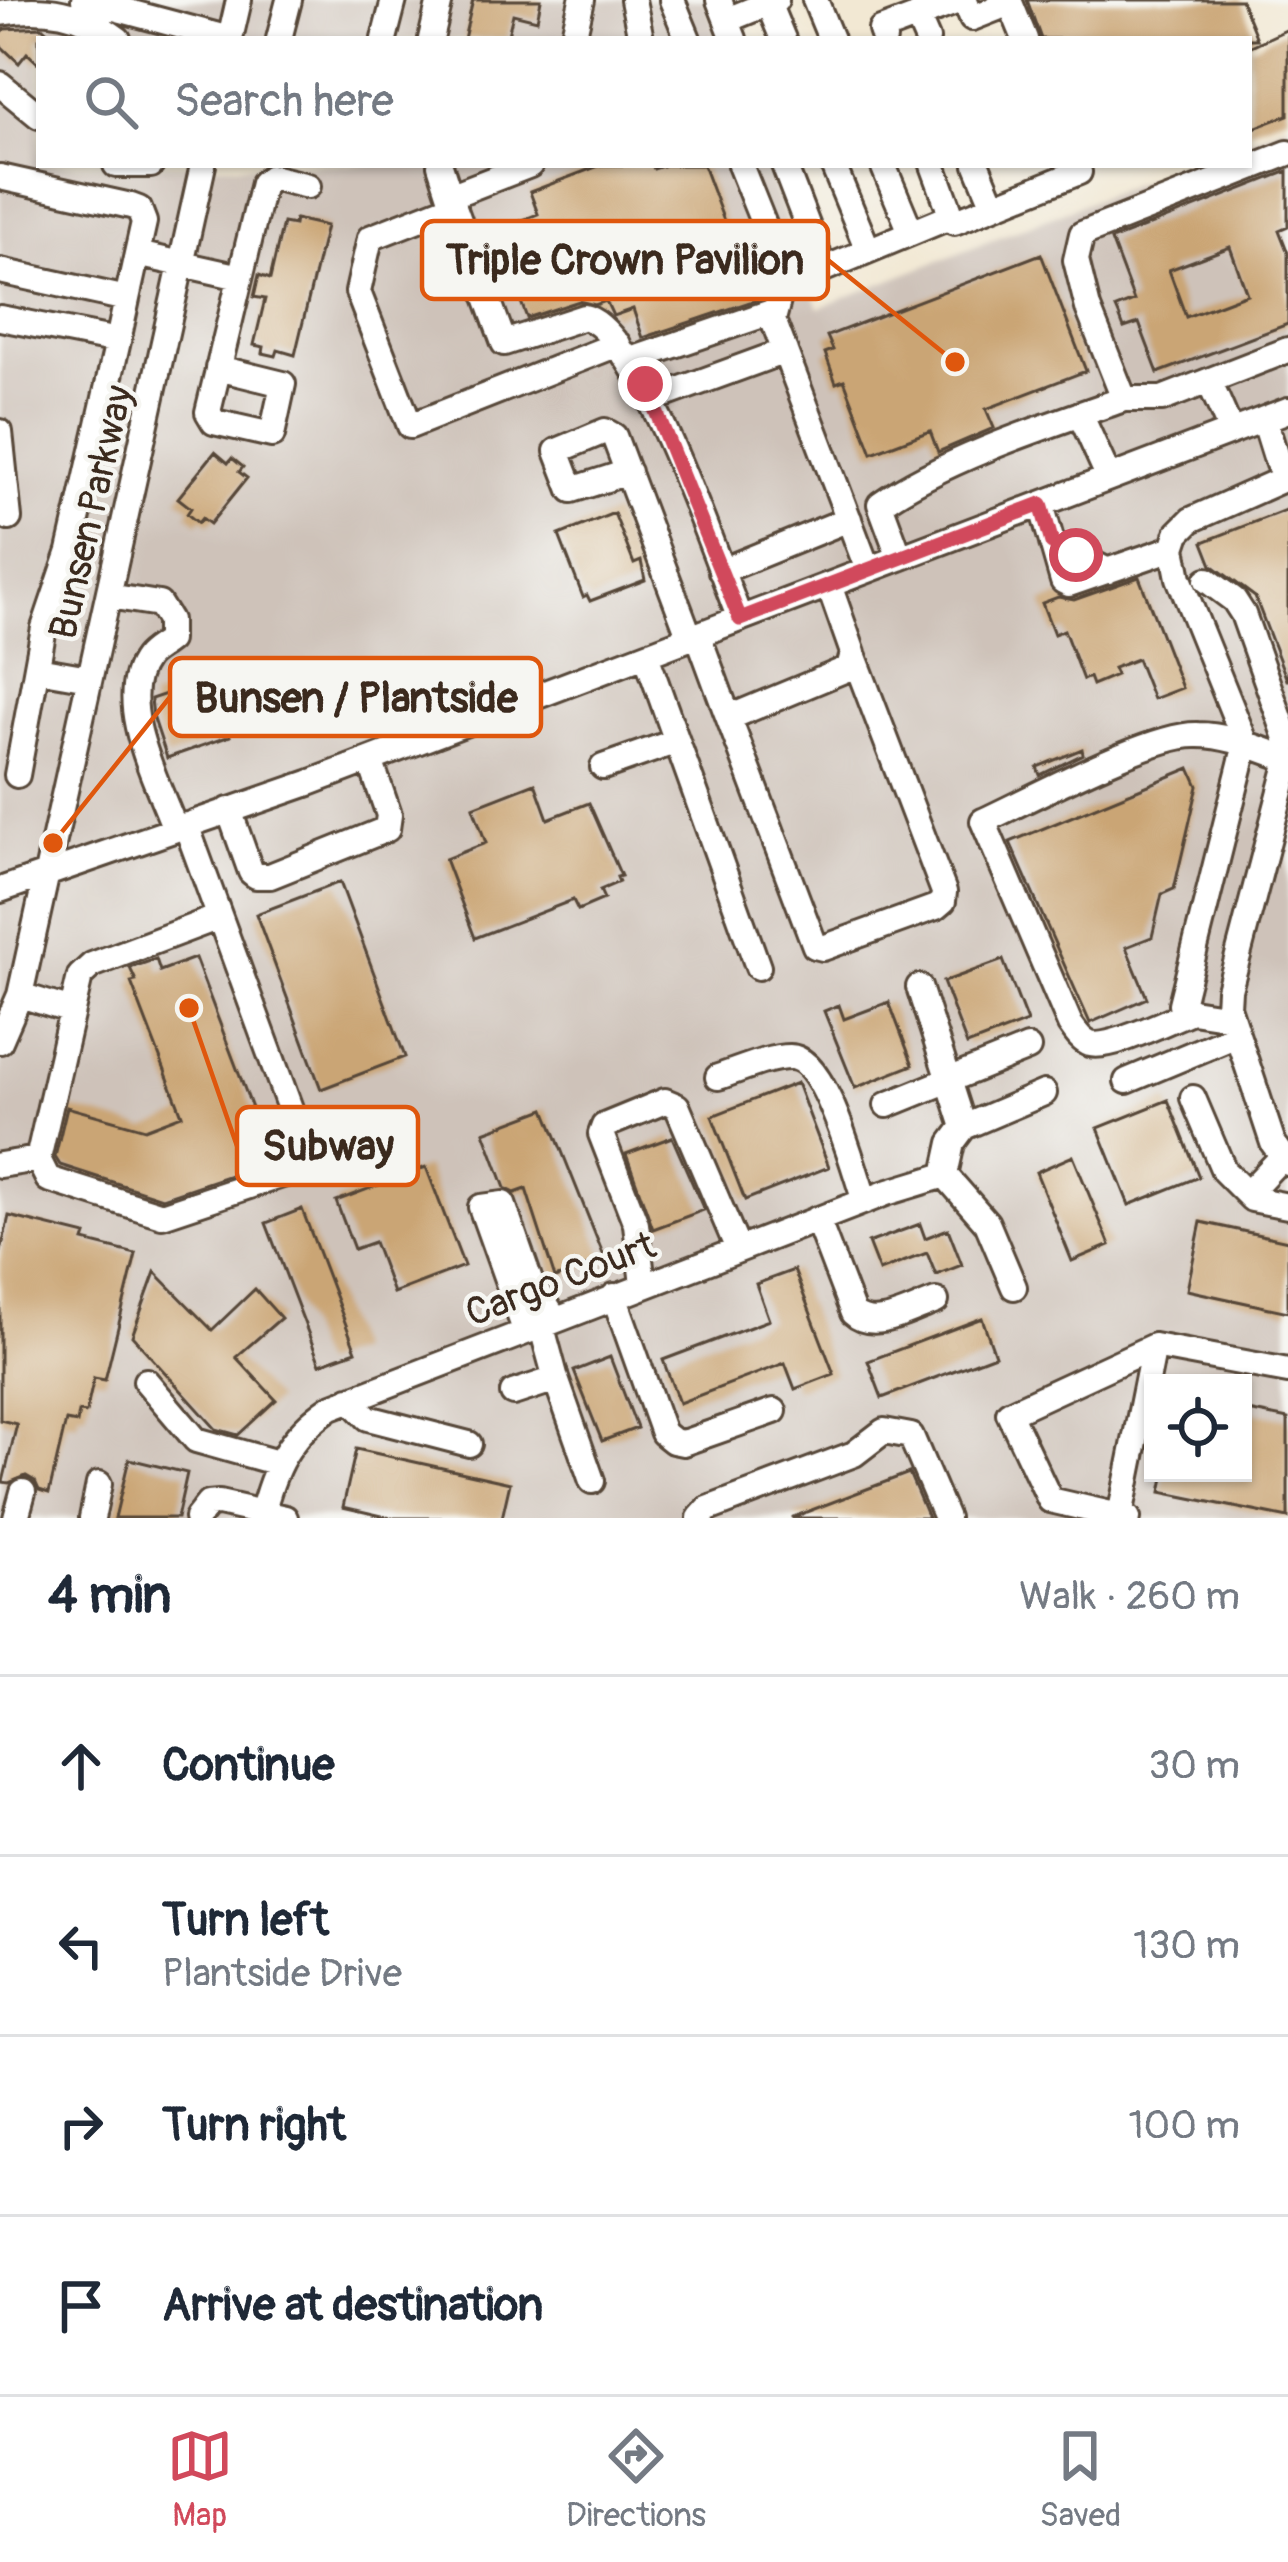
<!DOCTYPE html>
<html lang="en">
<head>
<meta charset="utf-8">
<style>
  :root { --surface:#fff; --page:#f6f6f7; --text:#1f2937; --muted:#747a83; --line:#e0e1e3; --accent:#d1495b }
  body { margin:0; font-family:Pangolin,sans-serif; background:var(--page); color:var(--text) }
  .controls { position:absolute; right:36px; bottom:36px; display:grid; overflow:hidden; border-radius:0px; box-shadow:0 3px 9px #0004 }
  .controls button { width:108px; height:108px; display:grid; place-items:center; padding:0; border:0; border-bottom:3px solid var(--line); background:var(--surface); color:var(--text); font:60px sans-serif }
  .stop { position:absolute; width:36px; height:36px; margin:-27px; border:9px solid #d1495b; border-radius:50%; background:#fff }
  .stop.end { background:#d1495b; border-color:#fff; box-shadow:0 3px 12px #0008 }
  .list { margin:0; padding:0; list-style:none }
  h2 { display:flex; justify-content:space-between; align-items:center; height:156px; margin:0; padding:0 48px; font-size:51px }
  h2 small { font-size:39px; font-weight:400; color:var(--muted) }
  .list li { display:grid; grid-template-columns:78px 1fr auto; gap:36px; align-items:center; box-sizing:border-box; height:180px; padding:0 48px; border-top:3px solid var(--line) }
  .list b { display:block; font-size:45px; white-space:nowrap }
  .list p { margin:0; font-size:39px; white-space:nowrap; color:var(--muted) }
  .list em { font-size:39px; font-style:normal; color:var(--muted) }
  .icon { flex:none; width:66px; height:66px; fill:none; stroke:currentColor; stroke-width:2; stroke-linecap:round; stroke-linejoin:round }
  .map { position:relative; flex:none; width:1288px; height:1518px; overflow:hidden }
  .search { position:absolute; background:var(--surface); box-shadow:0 3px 9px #0004; left:36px; right:36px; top:36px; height:132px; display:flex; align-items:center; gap:30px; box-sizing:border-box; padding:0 42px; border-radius:0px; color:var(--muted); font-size:45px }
  .sheet { height:876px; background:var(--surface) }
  nav { display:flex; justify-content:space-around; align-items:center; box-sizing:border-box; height:168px; border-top:3px solid var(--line); background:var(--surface); font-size:33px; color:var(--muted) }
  nav a { display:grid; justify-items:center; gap:6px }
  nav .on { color:var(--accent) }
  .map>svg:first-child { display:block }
  .industrial { fill:#cec2b9; fill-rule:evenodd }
  .building { fill:#caa575; fill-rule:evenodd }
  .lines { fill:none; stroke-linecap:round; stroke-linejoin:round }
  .minor-casing { stroke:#564639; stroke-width:30 }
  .minor { stroke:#fff; stroke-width:24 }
  .route { stroke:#d1495b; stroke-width:15 }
  .labels { text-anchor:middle; stroke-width:9; stroke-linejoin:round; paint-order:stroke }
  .street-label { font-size:39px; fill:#3b2a1e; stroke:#f6f6f2 }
  .leader { fill:none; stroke:#df570d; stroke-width:4.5 }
  .callout-dot { fill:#df570d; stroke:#f6f6f2; stroke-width:4.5 }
  .callout { fill:#f6f6f2; stroke:#df570d; stroke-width:4.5 }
  .callout-label { font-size:42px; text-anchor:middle; font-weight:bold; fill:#3b2a1e }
</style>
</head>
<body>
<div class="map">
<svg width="1288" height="1518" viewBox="0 0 1288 1518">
  <rect width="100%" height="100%" fill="#f6f6f2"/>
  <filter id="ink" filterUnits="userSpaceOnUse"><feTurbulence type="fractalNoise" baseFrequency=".00833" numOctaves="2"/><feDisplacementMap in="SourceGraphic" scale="24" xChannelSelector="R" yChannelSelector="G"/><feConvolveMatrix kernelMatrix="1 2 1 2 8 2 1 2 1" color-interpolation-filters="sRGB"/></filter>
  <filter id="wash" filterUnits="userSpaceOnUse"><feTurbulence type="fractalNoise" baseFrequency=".004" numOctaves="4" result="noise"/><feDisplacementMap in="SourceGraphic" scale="48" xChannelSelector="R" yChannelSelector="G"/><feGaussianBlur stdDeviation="2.7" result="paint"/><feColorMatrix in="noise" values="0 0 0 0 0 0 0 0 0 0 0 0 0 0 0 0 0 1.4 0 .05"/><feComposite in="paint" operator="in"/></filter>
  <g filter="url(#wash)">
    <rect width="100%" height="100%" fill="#f2e8d3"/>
    <!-- industrial -->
    <path class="industrial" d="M 0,0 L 705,0 L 719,39 L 39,39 L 39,165 L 766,165 L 819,308 L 1182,165 L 1249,165 L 1249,139 L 1288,123 L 1288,1518 L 0,1518 ZM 1153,1383 L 1243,1383 L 1243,1473 L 1153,1473 Z"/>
    <g id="blocks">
      <!-- building -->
      <path class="building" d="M 473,0 L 541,0 L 537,20 L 513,14 L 507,39 L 464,39 Z
        M 1027,0 L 1241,0 L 1257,39 L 1041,39 Z
        M 42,27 L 55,39 L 39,39 L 39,64 L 27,53 L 19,63 L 0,45 L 0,34 L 5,29 Z
        M 1288,29 L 1288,115 L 1249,130 L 1249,47 Z
        M 601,165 L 652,165 L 654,169 L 665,165 L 703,165 L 733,245 L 743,242 L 762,298 L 643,338 L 633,309 L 613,316 L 606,301 L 595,305 L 579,301 L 527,318 L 495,231 L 538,214 L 530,192 Z
        M 1288,171 L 1288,226 L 1279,230 L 1288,253 L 1288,324 L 1158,373 L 1139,323 L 1124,328 L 1119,315 L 1116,308 L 1134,301 L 1111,240 ZM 1230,247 L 1247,294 L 1186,317 L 1169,270 Z
        M 295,219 L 326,226 L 295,355 L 278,350 L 276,356 L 263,353 L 264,347 L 254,345 L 265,299 L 254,297 L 259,275 L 270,279 L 283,223 L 294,225 Z
        M 1041,254 L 1086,371 L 986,409 L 994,428 L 938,452 L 930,431 L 872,453 L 844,380 L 836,383 L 825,353 L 833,350 L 827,336 Z
        M 215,452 L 228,463 L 232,458 L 243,467 L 239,472 L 247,478 L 210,524 L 202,518 L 198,523 L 187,514 L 191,508 L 178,498 Z
        M 1288,509 L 1288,680 L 1287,680 L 1255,597 L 1212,565 L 1203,542 Z
        M 614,513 L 634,564 L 641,561 L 645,580 L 590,601 L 587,595 L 583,597 L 559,535 Z
        M 1139,577 L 1182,688 L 1153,699 L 1137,659 L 1113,668 L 1116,675 L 1092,685 L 1089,677 L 1083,680 L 1064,630 L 1054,634 L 1042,603 L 1058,597 L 1074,600 Z
        M 210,679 L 230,736 L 167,758 L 153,716 L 151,699 Z
        M 1082,749 L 1083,754 L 1040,775 L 1037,767 Z
        M 1190,768 L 1198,786 L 1174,889 L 1162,894 L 1152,937 L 1126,947 L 1147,998 L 1090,1023 L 1010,842 Z
        M 535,783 L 548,819 L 589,803 L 621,876 L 617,877 L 619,882 L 600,890 L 604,899 L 578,910 L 573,900 L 475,938 L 445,859 L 486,843 L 473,807 Z
        M 340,882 L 405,1057 L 321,1089 L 256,914 Z
        M 195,958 L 272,1161 L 162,1198 L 60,1165 L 55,1157 L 67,1107 L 145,1129 L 182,1115 L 131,982 L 136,981 L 130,968 L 156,959 L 160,971 Z
        M 1003,960 L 1027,1022 L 967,1045 L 943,982 Z
        M 889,1002 L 913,1065 L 855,1088 L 824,1011 L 839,1005 L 844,1019 Z
        M 797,1083 L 829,1167 L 745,1200 L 712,1116 Z
        M 1168,1100 L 1199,1177 L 1129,1205 L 1098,1128 Z
        M 545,1109 L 605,1259 L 555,1278 L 526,1189 L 515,1193 L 505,1188 L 484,1132 Z
        M 672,1137 L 704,1210 L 653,1229 L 626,1154 Z
        M 1073,1156 L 1110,1245 L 1072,1261 L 1036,1172 Z
        M 426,1167 L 464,1266 L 393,1293 L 374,1242 L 354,1249 L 336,1201 Z
        M 302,1209 L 356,1351 L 320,1364 L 266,1223 Z
        M 9,1216 L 86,1235 L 84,1241 L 136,1254 L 105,1380 L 94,1378 L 86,1413 L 79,1412 L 77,1423 L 66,1421 L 49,1493 L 39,1490 L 35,1481 L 26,1476 L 9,1483 L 3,1482 L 17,1424 L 0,1420 L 0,1256 Z
        M 1201,1222 L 1288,1241 L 1288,1312 L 1187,1290 Z
        M 920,1224 L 925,1238 L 948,1229 L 962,1265 L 936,1275 L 927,1253 L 879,1271 L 868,1243 Z
        M 794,1270 L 834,1374 L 795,1389 L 785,1363 L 679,1403 L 663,1360 L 769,1320 L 756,1284 Z
        M 155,1272 L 212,1330 L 255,1289 L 281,1318 L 236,1357 L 276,1400 L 238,1435 L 216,1429 L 132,1336 Z
        M 982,1318 L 995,1355 L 882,1398 L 868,1361 Z
        M 610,1357 L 637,1428 L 602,1441 L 574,1371 Z
        M 1243,1410 L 1288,1419 L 1288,1518 L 1161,1492 L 1165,1473 L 1243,1473 Z
        M 356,1449 L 510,1483 L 502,1518 L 391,1518 L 343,1507 Z
        M 129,1459 L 187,1473 L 177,1518 L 115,1518 Z
        M 909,1473 L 928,1518 L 793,1518 L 793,1517 Z"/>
    </g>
  </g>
  <g filter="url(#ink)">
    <use href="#blocks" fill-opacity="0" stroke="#564639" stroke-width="3"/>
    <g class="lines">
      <!-- minor casing -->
      <g class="minor-casing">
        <path id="minor" d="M 84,0 L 230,39 L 239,0
          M 633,0 L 641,39
          M 672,0 L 688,39
          M 719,0 L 734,39
          M 815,0 L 831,39
          M 965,0 L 972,18 L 1010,3
          M 1009,0 L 1025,39
          M 768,3 L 783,39
          M 0,13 C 44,5 82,12 118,39
          M 917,16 L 927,39
          M 727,20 L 776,0
          M 279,39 L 289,0
          M 384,39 L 394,0
          M 431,39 L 440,0
          M 573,39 L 582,0
          M 884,39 L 881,30 L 961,0
          M 0,84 L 39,116
          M 116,165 L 151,165
          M 440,165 L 450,196 L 530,165
          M 740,165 L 781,267 L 782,285 L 773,320 L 868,570
          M 784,165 L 824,269 L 952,216
          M 833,165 L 868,250
          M 883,165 L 911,232
          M 933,165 L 954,222 L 1079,172 L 1076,165
          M 977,165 L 994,206
          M 0,177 L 131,206 L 139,209 L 144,222 L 127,299 L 0,271
          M 450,196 L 504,343 L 584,317 C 639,328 717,562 740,619
          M 454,205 L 370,238 L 358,292 L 410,426 L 618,344
          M 137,254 L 240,277
          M 0,318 L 118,341 L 127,299
          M 631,360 L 774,311
          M 218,368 L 283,384 L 272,435 L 214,422 L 208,412 L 263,183 L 271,177 L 308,186
          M 1209,381 L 1231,431
          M 1124,399 L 1162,399 L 1288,350
          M 651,400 L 785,351
          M 1080,414 L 1109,478
          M 1264,419 L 1278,464 L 1288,475
          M 0,432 L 9,518
          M 628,472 L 572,490 L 557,451 L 605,431 L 614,436 L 690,638
          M 1041,504 L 1063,581 L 1069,584 L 1173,548
          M 1052,543 L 1108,571
          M 900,558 L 880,504 C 944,459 1049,425 1124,399 L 1088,308 L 1076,260 L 1082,234 L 1288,153
          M 721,571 L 849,519
          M 1207,580 L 1234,600 L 1243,614 L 1288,741
          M 108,596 L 159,604 L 169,620 L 169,640 C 162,646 151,651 146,658 C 113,701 159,785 175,829
          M 698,635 L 726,711 L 738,714 L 849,668 L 853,653 L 829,585
          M 646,655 L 758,967
          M 37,669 L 89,678
          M 726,711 L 815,946 L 823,948 L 936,907 L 943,901 L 944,892 L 852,651
          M 1288,764 L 1229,990 L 1228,1007 L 1273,1143 L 1288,1163
          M 603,767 L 677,741
          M 17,775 L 44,628 L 70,551 L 118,341
          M 229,810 L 251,872 L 256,876 L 270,876 L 387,829 L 389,815 L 370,760
          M 186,825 L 303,1144 L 301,1163 L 294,1171 L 162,1215 L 48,1179 L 38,1159 L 80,976 L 92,965 L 219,917
          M 0,890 L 309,783 L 1288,410
          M 919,987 L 964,1127
          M 20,995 L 72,1011
          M 1192,1011 C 1170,1019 1111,1050 1090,1044 C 1081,1041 1075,1031 1070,1024 L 983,821 C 1031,799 1152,733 1198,735 C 1229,735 1259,749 1288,759
          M 1231,1017 L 1192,1011 L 1181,1004 L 1246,744 L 1179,578 L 1173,548 L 1178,533 L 1191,520 L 1288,477
          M 0,1041 L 20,995 L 203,165
          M 718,1077 C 740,1070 768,1057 790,1057 C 826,1057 854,1171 865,1201
          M 1127,1081 L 1237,1035
          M 1193,1098 L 1224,1171 L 1252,1199 L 1288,1206
          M 887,1105 L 1028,1048
          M 0,1165 L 38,1159
          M 945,1175 L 952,1143 L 964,1127 L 1044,1093
          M 945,1175 L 987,1223 L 1014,1287
          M 1247,1194 L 1281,1158
          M 817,1219 L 853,1313 C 874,1333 912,1309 936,1301
          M 643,1285 L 636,1224 L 601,1134 L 604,1126 L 665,1101 L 677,1106 L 738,1249
          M 614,1296 L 663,1433 L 673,1441 L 683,1443 L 774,1411
          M 525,1330 L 481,1207 L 503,1204 L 530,1281 L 555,1319
          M 556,1379 L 592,1481
          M 146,1381 L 196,1440 L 278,1463
          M 513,1393 L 556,1379 L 541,1324
          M 350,1399 L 368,1418 L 469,1444
          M 1120,1516 L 1154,1346
          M 16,1518 L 23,1492
          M 92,1518 L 99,1484
          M 197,1518 L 208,1504 L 219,1503 L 285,1518
          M 261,1518 C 273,1469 288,1436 331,1407 L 886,1193 L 945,1175
          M 700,1518 L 708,1509 L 854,1454 L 884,1431 L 911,1436 L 946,1518
          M 1128,1518 L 1050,1500 L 1009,1413 L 1154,1346 L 1288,1371"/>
      </g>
      <!-- minor -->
      <use href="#minor" class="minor"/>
    </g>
  </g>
  <g class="lines" filter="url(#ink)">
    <!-- route -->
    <path class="route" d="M 645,384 L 740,619 L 1041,504 L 1052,543 L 1076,555"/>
  </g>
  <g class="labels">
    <!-- street labels -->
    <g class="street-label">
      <text transform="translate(90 512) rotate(-77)" y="14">Bunsen Parkway</text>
      <text transform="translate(560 1278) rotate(-21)" y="14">Cargo Court</text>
    </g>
  </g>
  <!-- callouts -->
  <path class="leader" d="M955 362L828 260M53 843L170 697M189 1008L237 1146"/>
  <g class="callout-dot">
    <circle cx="955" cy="362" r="12"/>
    <circle cx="53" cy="843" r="12"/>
    <circle cx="189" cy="1008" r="12"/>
  </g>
  <g class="callout">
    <rect x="422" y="221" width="406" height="78" rx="12"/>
    <rect x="170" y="658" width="371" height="78" rx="12"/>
    <rect x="237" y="1107" width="181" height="78" rx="12"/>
  </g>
  <g class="callout-label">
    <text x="625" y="274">Triple Crown Pavilion</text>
    <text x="356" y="712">Bunsen / Plantside</text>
    <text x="328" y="1160">Subway</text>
  </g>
</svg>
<div class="controls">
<button><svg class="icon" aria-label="locate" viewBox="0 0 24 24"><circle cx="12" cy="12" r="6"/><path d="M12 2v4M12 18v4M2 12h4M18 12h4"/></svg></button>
</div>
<div class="stop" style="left:1076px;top:555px"></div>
<div class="stop end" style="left:645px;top:384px"></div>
<div class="search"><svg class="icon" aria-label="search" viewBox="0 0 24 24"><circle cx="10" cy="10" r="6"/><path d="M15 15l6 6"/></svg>Search here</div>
</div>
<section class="sheet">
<h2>4 min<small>Walk · 260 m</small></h2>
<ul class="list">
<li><svg class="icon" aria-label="ahead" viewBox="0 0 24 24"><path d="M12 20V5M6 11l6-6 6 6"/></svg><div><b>Continue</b></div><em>30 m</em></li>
<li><svg class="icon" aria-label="left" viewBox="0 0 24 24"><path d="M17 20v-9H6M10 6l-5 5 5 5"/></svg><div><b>Turn left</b><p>Plantside Drive</p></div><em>130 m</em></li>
<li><svg class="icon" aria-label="right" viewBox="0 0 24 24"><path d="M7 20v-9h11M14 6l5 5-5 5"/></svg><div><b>Turn right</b></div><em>100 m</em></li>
<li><svg class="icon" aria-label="arrive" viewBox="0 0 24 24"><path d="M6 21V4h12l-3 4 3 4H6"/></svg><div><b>Arrive at destination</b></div></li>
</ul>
</section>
<nav>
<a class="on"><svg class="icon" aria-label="map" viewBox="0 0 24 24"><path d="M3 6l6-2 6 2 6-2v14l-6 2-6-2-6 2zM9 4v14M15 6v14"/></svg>Map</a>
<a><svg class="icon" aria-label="directions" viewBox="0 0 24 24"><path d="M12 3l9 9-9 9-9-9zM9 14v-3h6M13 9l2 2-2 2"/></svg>Directions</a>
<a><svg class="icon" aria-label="saved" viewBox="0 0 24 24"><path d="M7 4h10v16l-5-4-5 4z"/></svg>Saved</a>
</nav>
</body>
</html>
